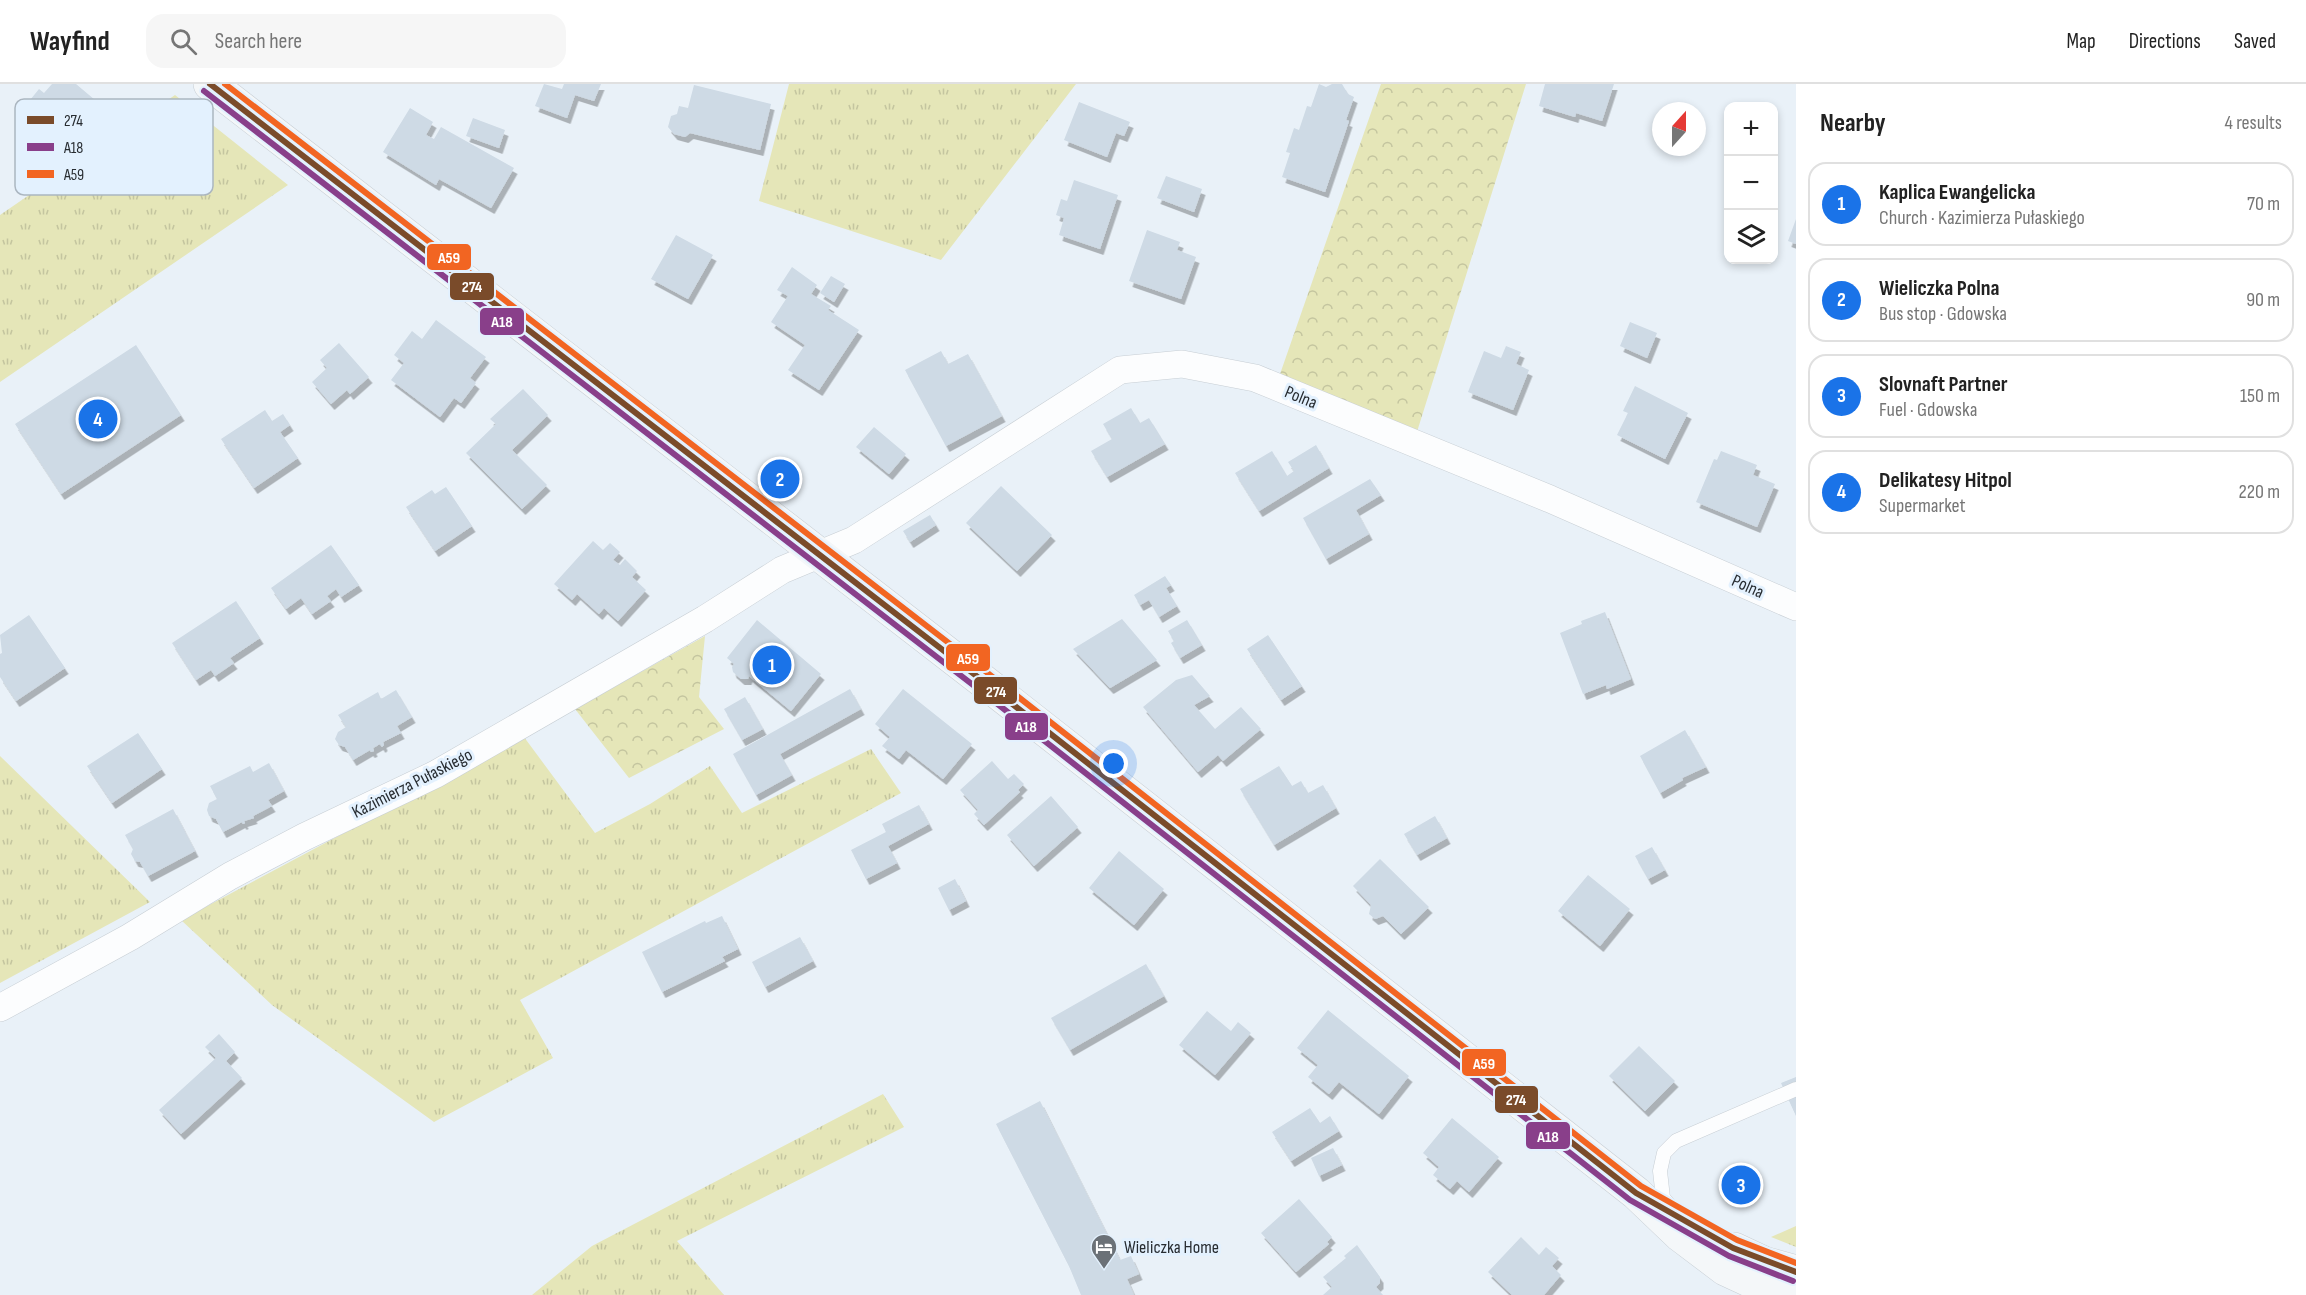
<!DOCTYPE html>
<html lang="en">
<head>
<meta charset="utf-8">
<style>
  :root { --surface:#fff; --page:#f6f6f6; --text:#222; --muted:#767676; --line:#e0e0e0; --accent:#1a73e8 }
  body { margin:0; font-family:"Sofia Sans Condensed",sans-serif; background:var(--page); color:var(--text) }
  .controls { position:absolute; right:18px; top:18px; display:grid; overflow:hidden; border-radius:12px; box-shadow:0 3px 9px #0003 }
  .controls button { width:54px; height:54px; display:grid; place-items:center; padding:0; border:0; border-bottom:2px solid var(--line); background:var(--surface); color:var(--text); font:30px sans-serif }
  .compass { position:absolute; left:1652px; top:18px; width:54px; height:54px; border-radius:50%; background:var(--surface); box-shadow:0 3px 9px #0003; rotate:21deg }
  .you { position:absolute; left:1114px; top:680px; width:21px; height:21px; margin:-15px; border:4px solid #fff; border-radius:50%; background:#1a73e8; box-shadow:0 0 0 9px #1a73e833 }
  .badge { display:grid; place-items:center; width:39px; height:39px; border-radius:50%; background:var(--accent); color:#fff; font-size:20px; font-weight:700 }
  .pin { position:absolute; translate:-50% -50%; border:3px solid #fff; box-shadow:0 2px 6px #0006 }
  .list { margin:0; padding:0; list-style:none }
  h2 { display:flex; justify-content:space-between; align-items:center; height:78px; margin:0; padding:0 24px; font-size:26px }
  h2 small { font-size:20px; font-weight:400; color:var(--muted) }
  .list li { display:grid; grid-template-columns:39px 1fr auto; gap:18px; align-items:center; box-sizing:border-box; height:84px; margin:0 12px 12px; padding:0 12px; border:2px solid var(--line); border-radius:18px }
  .list b { display:block; font-size:22px; white-space:nowrap }
  .list p { margin:0; font-size:20px; white-space:nowrap; color:var(--muted) }
  .list em { font-size:20px; font-style:normal; color:var(--muted) }
  .icon { flex:none; width:33px; height:33px; fill:none; stroke:currentColor; stroke-width:2; stroke-linecap:round; stroke-linejoin:round }
  .map { position:relative; flex:none; width:1796px; height:1211px; overflow:hidden }
  header { display:flex; align-items:center; gap:36px; box-sizing:border-box; height:84px; padding:0 30px; background:var(--surface); border-bottom:2px solid var(--line) }
  header strong { font-size:28px }
  nav { display:flex; gap:33px; margin-inline-start:auto; font-size:21px }
  .search { width:420px; height:54px; background:var(--page); display:flex; align-items:center; gap:15px; box-sizing:border-box; padding:0 21px; border-radius:18px; color:var(--muted); font-size:22px }
  main { display:flex }
  aside { flex:1; background:var(--surface) }
  .map>svg:first-child { display:block }
  .grass { fill:url(#grass-tufts) }
  .forest { fill:url(#forest-crowns) }
  .building { fill:#cedae5; filter:url(#shadow) }
  .lines { fill:none; stroke-linecap:round; stroke-linejoin:round }
  .lane-casing { stroke:#c7ced4; stroke-width:15 }
  .street-casing { stroke:#c7ced4; stroke-width:28 }
  .secondary-casing { stroke:#c7ced4; stroke-width:34 }
  .lane { stroke:#fcfdfe; stroke-width:14 }
  .street { stroke:#fcfdfe; stroke-width:27 }
  .secondary { stroke:#f4f7f9; stroke-width:33 }
  .bus-1-casing { stroke:#e3f1fe; stroke-width:10 }
  .bus-2-casing { stroke:#e3f1fe; stroke-width:10 }
  .bus-3-casing { stroke:#e3f1fe; stroke-width:10 }
  .bus-1 { stroke:#7a4b2a; stroke-width:6 }
  .bus-2 { stroke:#893f8a; stroke-width:6 }
  .bus-3 { stroke:#f26522; stroke-width:6 }
  .labels { text-anchor:middle; stroke-width:6; stroke-linejoin:round; paint-order:stroke }
  .street-label { font-size:18px; fill:#272c31; stroke:#e3f1fe }
  .poi-label { font-size:18px; fill:#272c31; stroke:#e3f1fe; text-anchor:start }
  .key { fill:#e3f1fe; stroke:#abb6c0; stroke-width:1.5 }
  .key-label { font-size:16px; fill:#272c31 }
  .line-badge { stroke:#e3f1fe; stroke-width:2 }
  .badge-label { font-size:16px; text-anchor:middle; font-weight:bold; fill:#fff }
</style>
</head>
<body>
<header>
<strong>Wayfind</strong>
<div class="search"><svg class="icon" aria-label="search" viewBox="0 0 24 24"><circle cx="10" cy="10" r="6"/><path d="M15 15l6 6"/></svg>Search here</div>
<nav><a>Map</a><a>Directions</a><a>Saved</a></nav>
</header>
<main>
<div class="map">
<svg width="1796" height="1211" viewBox="0 0 1796 1211">
  <defs>
    <pattern id="grass-tufts" width="24" height="20" patternUnits="userSpaceOnUse" patternTransform="scale(1.5)"><rect width="24" height="20" fill="#e5e6b8"/><path d="M3 7l-1-3M5 7V3M7 7l1-3M15 17l-1-3M17 17v-4M19 17l1-3" fill="none" stroke="#c4c59f"/></pattern>
    <pattern id="forest-crowns" width="20" height="18" patternUnits="userSpaceOnUse" patternTransform="scale(1.5)"><rect width="20" height="18" fill="#e5e6b8"/><path d="M2 6a3 3 0 1 1 6 0M12 15a3 3 0 1 1 6 0" fill="none" stroke="#c4c59f"/></pattern>
    <filter id="shadow"><feDropShadow dx="3.5" dy="6" stdDeviation="0" flood-color="#0004"/></filter>
  </defs>
  <rect width="100%" height="100%" fill="#e9f1f8"/>
  <!-- grass -->
  <path class="grass" d="M 789,0 L 1076,0 L 941,176 L 759,117 Z
    M 175,11 L 288,101 L 0,298 L 0,131 Z
    M 524,653 L 595,749 L 650,720 L 710,682 L 742,729 L 871,665 L 901,709 L 520,916 L 553,974 L 434,1038 L 272,921 L 181,836 Z
    M 0,672 L 150,818 L 0,899 Z
    M 883,1010 L 904,1043 L 677,1157 L 724,1211 L 532,1211 L 592,1162 Z
    M 1796,1142 L 1796,1163 L 1771,1153 Z"/>
  <!-- forest -->
  <path class="forest" d="M 1381,0 L 1526,0 L 1416,351 L 1279,293 Z
    M 705,552 L 699,613 L 724,645 L 629,694 L 575,625 Z"/>
  <!-- building -->
  <path class="building" d="M 52,0 L 76,0 L 101,21 L 71,58 L 26,21 L 39,5 L 44,9 Z
    M 544,0 L 562,5 L 564,0 L 601,0 L 594,17 L 575,11 L 567,34 L 535,22 Z
    M 1319,0 L 1326,3 L 1332,0 L 1342,0 L 1348,10 L 1354,13 L 1346,36 L 1349,37 L 1325,108 L 1282,93 L 1290,69 L 1286,68 L 1294,44 L 1299,46 L 1307,22 L 1311,23 Z
    M 1545,0 L 1614,0 L 1602,37 L 1576,29 L 1575,33 L 1539,22 Z
    M 694,1 L 771,20 L 760,66 L 690,49 L 685,53 L 674,50 L 668,43 L 671,32 L 677,30 L 679,22 L 688,24 Z
    M 1079,18 L 1130,38 L 1124,52 L 1116,49 L 1107,73 L 1064,56 Z
    M 410,24 L 433,38 L 426,51 L 434,55 L 441,43 L 514,84 L 491,124 L 439,95 L 436,101 L 383,68 Z
    M 473,34 L 505,46 L 499,64 L 466,52 Z
    M 1166,92 L 1202,105 L 1194,128 L 1157,114 Z
    M 1074,96 L 1118,111 L 1100,165 L 1059,151 L 1064,134 L 1056,131 L 1061,115 L 1067,117 Z
    M 1796,135 L 1796,160 L 1788,157 Z
    M 1147,146 L 1180,158 L 1177,166 L 1196,173 L 1181,215 L 1129,197 Z
    M 676,151 L 713,171 L 688,215 L 651,195 Z
    M 792,183 L 817,201 L 811,210 L 831,222 L 828,226 L 859,246 L 819,306 L 788,286 L 805,261 L 771,238 L 788,212 L 777,206 Z
    M 831,192 L 845,200 L 834,218 L 820,209 Z
    M 436,236 L 486,273 L 470,294 L 476,299 L 461,319 L 454,314 L 440,333 L 391,296 L 404,279 L 394,271 L 412,247 L 422,255 Z
    M 1630,238 L 1657,249 L 1647,274 L 1620,262 Z
    M 339,259 L 369,293 L 350,310 L 347,306 L 331,320 L 312,298 L 327,284 L 320,276 Z
    M 136,261 L 181,331 L 61,410 L 15,340 Z
    M 1506,262 L 1521,268 L 1516,280 L 1529,286 L 1513,326 L 1468,308 L 1484,267 L 1501,274 Z
    M 941,267 L 948,280 L 968,270 L 1002,332 L 946,362 L 905,286 Z
    M 1635,302 L 1688,329 L 1665,375 L 1617,351 L 1628,329 L 1623,327 Z
    M 523,305 L 548,331 L 512,366 L 547,401 L 522,425 L 466,369 L 496,340 L 490,335 Z
    M 1131,324 L 1140,339 L 1149,334 L 1165,360 L 1107,393 L 1091,367 L 1112,355 L 1103,340 Z
    M 265,326 L 272,337 L 283,330 L 290,341 L 280,348 L 298,374 L 254,404 L 221,355 Z
    M 874,343 L 906,370 L 889,390 L 856,363 Z
    M 1316,361 L 1329,384 L 1259,427 L 1235,389 L 1272,367 L 1287,392 L 1294,387 L 1288,378 Z
    M 1721,367 L 1757,381 L 1753,391 L 1775,400 L 1757,443 L 1696,418 L 1714,375 L 1717,376 Z
    M 1370,395 L 1381,411 L 1356,426 L 1369,450 L 1326,475 L 1303,434 Z
    M 1001,402 L 1052,451 L 1017,487 L 966,439 Z
    M 446,403 L 472,442 L 435,467 L 406,423 L 432,406 L 435,410 Z
    M 930,431 L 936,441 L 910,458 L 903,447 Z
    M 593,457 L 603,466 L 610,459 L 620,468 L 613,476 L 620,481 L 625,475 L 637,487 L 632,493 L 646,506 L 618,537 L 604,524 L 599,530 L 577,510 L 572,516 L 554,500 Z
    M 331,461 L 359,501 L 341,513 L 336,505 L 327,512 L 331,517 L 312,530 L 301,514 L 286,525 L 271,504 Z
    M 1165,492 L 1171,501 L 1166,504 L 1177,522 L 1159,533 L 1149,516 L 1140,521 L 1134,511 Z
    M 236,517 L 260,554 L 230,574 L 234,579 L 215,592 L 211,586 L 196,596 L 172,559 Z
    M 1605,528 L 1631,595 L 1607,605 L 1606,601 L 1583,610 L 1560,549 L 1582,540 L 1581,537 Z
    M 29,531 L 65,584 L 16,617 L 0,593 L 0,570 L 2,569 L 0,551 Z
    M 1122,535 L 1157,576 L 1110,604 L 1073,565 Z
    M 757,536 L 821,590 L 791,627 L 749,592 L 748,595 L 741,595 L 733,588 L 732,583 L 734,580 L 727,574 Z
    M 1187,536 L 1202,561 L 1180,574 L 1171,559 L 1174,557 L 1168,547 Z
    M 1268,551 L 1302,602 L 1281,616 L 1247,565 Z
    M 1192,591 L 1210,612 L 1194,621 L 1215,645 L 1241,623 L 1261,645 L 1223,677 L 1218,671 L 1198,688 L 1143,623 L 1176,596 Z
    M 850,605 L 861,625 L 780,670 L 792,691 L 756,711 L 733,670 Z
    M 903,605 L 972,660 L 943,695 L 906,666 L 899,675 L 882,662 L 890,653 L 875,640 Z
    M 396,606 L 412,633 L 397,642 L 401,649 L 383,658 L 384,661 L 382,663 L 380,660 L 373,664 L 374,667 L 371,668 L 370,666 L 353,676 L 345,663 L 339,661 L 335,655 L 338,648 L 346,643 L 338,631 L 378,608 L 381,615 Z
    M 745,613 L 763,645 L 742,656 L 724,625 Z
    M 1685,646 L 1706,683 L 1682,694 L 1683,696 L 1660,709 L 1640,672 Z
    M 138,649 L 162,685 L 112,719 L 87,682 Z
    M 992,677 L 1008,695 L 1014,690 L 1024,700 L 1018,706 L 1020,708 L 984,741 L 974,730 L 978,726 L 960,706 Z
    M 269,679 L 284,707 L 268,716 L 272,722 L 253,732 L 254,734 L 244,737 L 245,739 L 243,740 L 242,738 L 223,748 L 216,735 L 209,732 L 207,726 L 209,719 L 217,715 L 210,702 L 250,682 L 253,688 Z
    M 1279,682 L 1292,702 L 1301,697 L 1308,709 L 1323,701 L 1336,724 L 1274,761 L 1240,705 Z
    M 1051,712 L 1078,743 L 1034,782 L 1007,751 Z
    M 919,721 L 929,740 L 888,762 L 897,779 L 866,795 L 851,766 L 886,748 L 882,740 Z
    M 173,725 L 195,767 L 148,792 L 140,778 L 135,777 L 131,770 L 133,765 L 125,751 Z
    M 1435,732 L 1447,754 L 1417,771 L 1404,750 Z
    M 1652,763 L 1665,786 L 1648,795 L 1635,772 Z
    M 1119,767 L 1164,805 L 1134,841 L 1089,804 Z
    M 1380,775 L 1429,823 L 1401,850 L 1383,832 L 1375,835 L 1369,830 L 1371,821 L 1353,802 Z
    M 1588,791 L 1630,825 L 1600,862 L 1558,827 Z
    M 955,795 L 966,817 L 949,826 L 938,804 Z
    M 722,832 L 738,865 L 722,873 L 725,877 L 662,908 L 642,868 L 705,837 L 706,839 Z
    M 800,853 L 813,877 L 765,903 L 752,878 Z
    M 1146,880 L 1164,912 L 1070,966 L 1051,934 Z
    M 1328,926 L 1409,992 L 1379,1030 L 1339,998 L 1329,1010 L 1308,993 L 1318,981 L 1297,964 Z
    M 1207,927 L 1231,947 L 1238,938 L 1251,949 L 1215,991 L 1179,961 Z
    M 219,950 L 235,968 L 226,977 L 242,994 L 181,1050 L 159,1026 L 216,974 L 205,963 Z
    M 1639,962 L 1675,997 L 1645,1027 L 1609,992 Z
    M 1796,993 L 1796,1032 L 1781,999 Z
    M 1040,1017 L 1120,1176 L 1131,1172 L 1139,1190 L 1127,1195 L 1134,1211 L 1081,1211 L 1069,1182 L 996,1040 Z
    M 1310,1024 L 1320,1039 L 1330,1032 L 1339,1047 L 1291,1077 L 1272,1048 Z
    M 1452,1034 L 1499,1073 L 1469,1108 L 1457,1097 L 1450,1105 L 1433,1091 L 1439,1083 L 1423,1069 Z
    M 1333,1064 L 1342,1081 L 1319,1092 L 1311,1074 Z
    M 1299,1115 L 1332,1153 L 1327,1158 L 1329,1160 L 1296,1188 L 1261,1149 Z
    M 1521,1153 L 1539,1171 L 1546,1163 L 1559,1174 L 1552,1182 L 1561,1191 L 1544,1211 L 1512,1211 L 1488,1188 Z
    M 1357,1161 L 1380,1193 L 1380,1199 L 1376,1203 L 1383,1211 L 1323,1211 L 1332,1203 L 1323,1193 L 1346,1174 L 1344,1172 Z"/>
  <g class="lines">
    <!-- lane casing -->
    <g class="lane-casing">
      <path id="lane" d="M 1674,1126 L 1663,1114 L 1660,1087 L 1664,1069 L 1676,1057 L 1796,1005"/>
    </g>
    <!-- street casing -->
    <g class="street-casing">
      <path id="street" d="M 0,924 L 130,853 L 230,792 L 304,753 L 436,690 L 705,535 L 782,486 L 854,456 L 1120,286 L 1182,280 L 1255,294 L 1550,415 L 1796,523"/>
    </g>
    <!-- secondary casing -->
    <g class="secondary-casing">
      <path id="secondary" d="M 210,0 L 992,604 L 1636,1109 L 1680,1151 L 1725,1185 L 1781,1211
        M 1734,1165 L 1764,1179 L 1796,1188"/>
    </g>
    <!-- lane -->
    <use href="#lane" class="lane"/>
    <!-- street -->
    <use href="#street" class="street"/>
    <!-- secondary -->
    <use href="#secondary" class="secondary"/>
    <!-- bus-1 casing -->
    <g class="bus-1-casing">
      <path id="bus-1" d="M 210,0 L 992,604 L 1636,1109 L 1733,1164 L 1796,1188"/>
    </g>
    <!-- bus-2 casing -->
    <g class="bus-2-casing">
      <path id="bus-2" d="M 204,7 L 986,611 L 1630,1116 L 1729,1172 L 1793,1197"/>
    </g>
    <!-- bus-3 casing -->
    <g class="bus-3-casing">
      <path id="bus-3" d="M 225,0 L 998,597 L 1641,1102 L 1737,1156 L 1796,1179"/>
    </g>
    <!-- bus-1 -->
    <use href="#bus-1" class="bus-1"/>
    <!-- bus-2 -->
    <use href="#bus-2" class="bus-2"/>
    <!-- bus-3 -->
    <use href="#bus-3" class="bus-3"/>
  </g>
  <!-- icons -->
  <defs>
    <g id="hotel-pin" transform="scale(1.35)"><path d="M0 17L-7.5 6A9.5 9.5 0 1 1 7.5 6Z" fill="#6b7177" stroke="#e3f1fe"/><path d="M-6-4.5h1.5V1H6V5H4.5V3h-9V5H-6ZM-4 0a1.8 1.8 0 1 1 3.6 0ZM.5 0V-2.5h3Q6-2.5 6 0Z" fill="#fff"/></g>
  </defs>
  <g fill-rule="evenodd">
    <use href="#hotel-pin" x="1104" y="1163"/>
  </g>
  <g class="labels">
    <!-- street labels -->
    <g class="street-label">
      <text transform="translate(1301 313) rotate(22)" y="6">Polna</text>
      <text transform="translate(1748 502) rotate(24)" y="6">Polna</text>
      <text transform="translate(412 699) rotate(-27)" y="6">Kazimierza Pułaskiego</text>
    </g>
    <!-- poi labels -->
    <g class="poi-label">
      <text x="1124" y="1169">Wieliczka Home</text>
    </g>
  </g>
  <!-- legend -->
  <rect x="15" y="15" width="198" height="96" rx="9" class="key"/>
  <rect x="27" y="32" width="27" height="8" fill="#7a4b2a"/>
  <rect x="27" y="59" width="27" height="8" fill="#893f8a"/>
  <rect x="27" y="86" width="27" height="8" fill="#f26522"/>
  <g class="key-label">
    <text x="64" y="42">274</text>
    <text x="64" y="69">A18</text>
    <text x="64" y="96">A59</text>
  </g>
  <g class="line-badge">
    <rect x="426" y="159" width="46" height="28" rx="6" fill="#f26522"/>
    <rect x="449" y="188" width="46" height="29" rx="6" fill="#7a4b2a"/>
    <rect x="479" y="223" width="46" height="29" rx="6" fill="#893f8a"/>
    <rect x="945" y="559" width="46" height="29" rx="6" fill="#f26522"/>
    <rect x="973" y="592" width="45" height="29" rx="6" fill="#7a4b2a"/>
    <rect x="1004" y="628" width="45" height="29" rx="6" fill="#893f8a"/>
    <rect x="1461" y="964" width="46" height="29" rx="6" fill="#f26522"/>
    <rect x="1494" y="1001" width="45" height="29" rx="6" fill="#7a4b2a"/>
    <rect x="1525" y="1037" width="46" height="29" rx="6" fill="#893f8a"/>
  </g>
  <g class="badge-label">
    <text x="449" y="179">A59</text>
    <text x="472" y="208">274</text>
    <text x="502" y="243">A18</text>
    <text x="968" y="580">A59</text>
    <text x="996" y="613">274</text>
    <text x="1026" y="648">A18</text>
    <text x="1484" y="985">A59</text>
    <text x="1516" y="1021">274</text>
    <text x="1548" y="1058">A18</text>
  </g>
</svg>
<div class="controls">
<button>+</button>
<button>−</button>
<button><svg class="icon" aria-label="layers" viewBox="0 0 24 24"><path d="M12 4l9 5-9 5-9-5zM3 14l9 5 9-5"/></svg></button>
</div>
<svg class="compass" viewBox="-18 -18 36 36"><path d="M0-13l5 13h-10z" fill="#e53935"/><path d="M0 13l5-13h-10z" fill="#767676"/></svg>
<div class="you"></div>
<div class="pin badge" style="left:772px;top:581px">1</div>
<div class="pin badge" style="left:780px;top:395px">2</div>
<div class="pin badge" style="left:1741px;top:1101px">3</div>
<div class="pin badge" style="left:98px;top:335px">4</div>
</div>
<aside>
<h2>Nearby<small>4 results</small></h2>
<ul class="list">
<li><span class="badge">1</span><div><b>Kaplica Ewangelicka</b><p>Church · Kazimierza Pułaskiego</p></div><em>70 m</em></li>
<li><span class="badge">2</span><div><b>Wieliczka Polna</b><p>Bus stop · Gdowska</p></div><em>90 m</em></li>
<li><span class="badge">3</span><div><b>Slovnaft Partner</b><p>Fuel · Gdowska</p></div><em>150 m</em></li>
<li><span class="badge">4</span><div><b>Delikatesy Hitpol</b><p>Supermarket</p></div><em>220 m</em></li>
</ul>
</aside>
</main>
</body>
</html>
